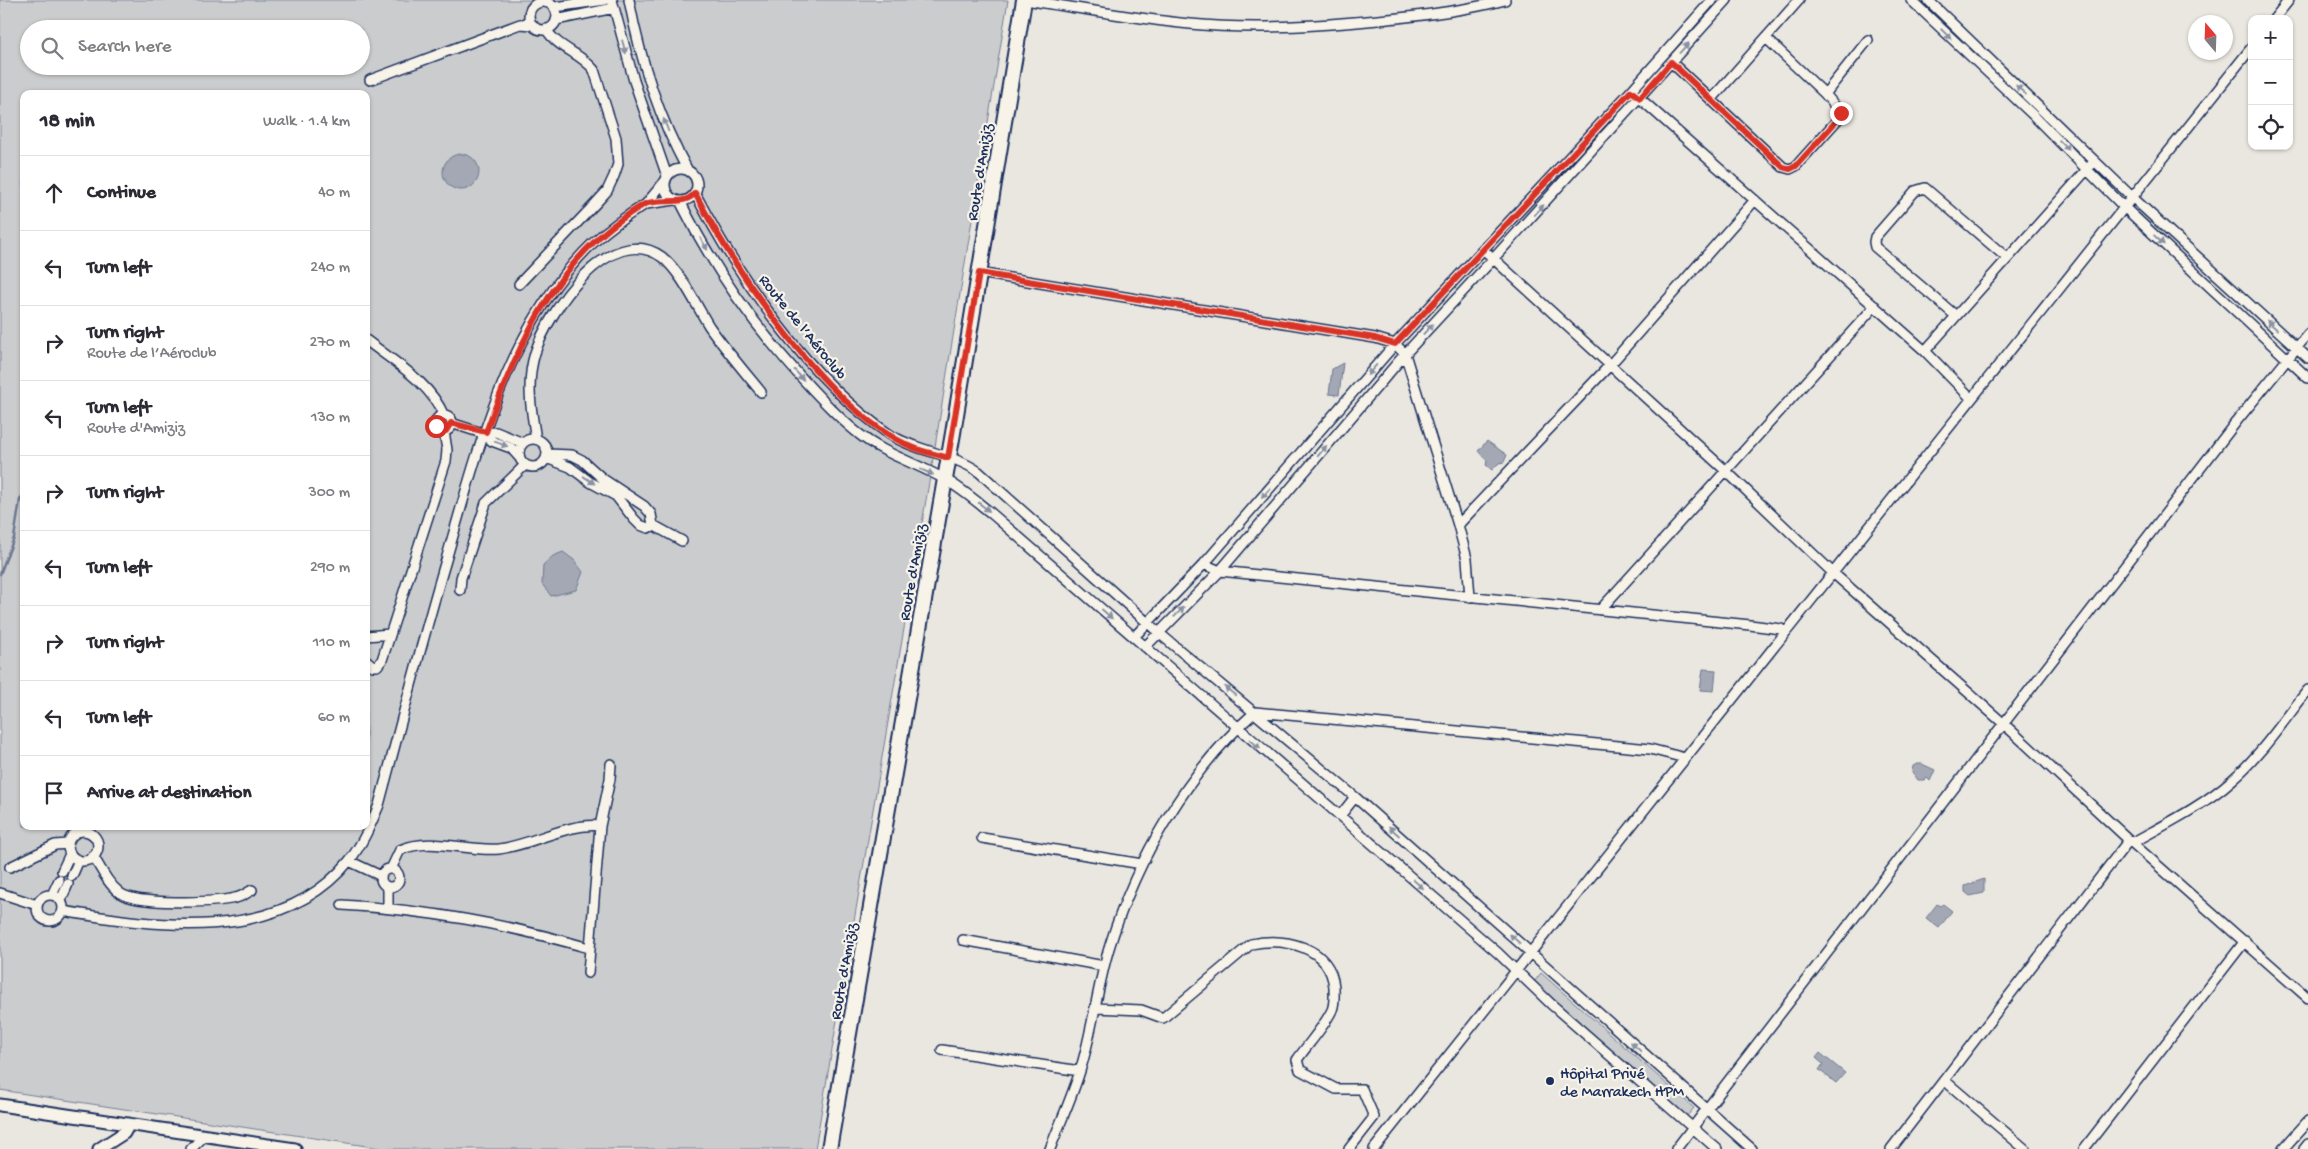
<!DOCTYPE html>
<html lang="en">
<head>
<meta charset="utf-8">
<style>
  :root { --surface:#fff; --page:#f2f2f3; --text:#2b2b33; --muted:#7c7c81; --line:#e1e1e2 }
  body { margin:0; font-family:"Gochi Hand",sans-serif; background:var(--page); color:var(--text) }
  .controls { position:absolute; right:15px; top:15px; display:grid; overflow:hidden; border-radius:10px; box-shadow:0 1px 4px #0004 }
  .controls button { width:45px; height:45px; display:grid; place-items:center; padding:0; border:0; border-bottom:1px solid var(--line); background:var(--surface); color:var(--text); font:25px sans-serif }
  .compass { position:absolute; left:2188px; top:15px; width:45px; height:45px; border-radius:50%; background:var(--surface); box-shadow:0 1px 4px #0004; rotate:341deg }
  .stop { position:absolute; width:15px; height:15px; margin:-11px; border:4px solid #d93025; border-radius:50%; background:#fff }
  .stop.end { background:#d93025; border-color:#fff; box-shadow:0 1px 5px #0008 }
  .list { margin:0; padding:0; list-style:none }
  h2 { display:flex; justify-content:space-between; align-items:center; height:65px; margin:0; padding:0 20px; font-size:21px }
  h2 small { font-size:16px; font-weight:400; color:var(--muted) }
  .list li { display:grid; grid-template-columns:32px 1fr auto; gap:15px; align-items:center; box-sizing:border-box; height:75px; padding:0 20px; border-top:1px solid var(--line) }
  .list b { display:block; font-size:19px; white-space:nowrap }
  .list p { margin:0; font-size:16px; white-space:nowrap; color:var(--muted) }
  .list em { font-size:16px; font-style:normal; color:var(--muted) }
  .icon { flex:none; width:28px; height:28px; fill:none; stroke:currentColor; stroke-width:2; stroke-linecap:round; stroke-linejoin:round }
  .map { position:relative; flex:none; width:2308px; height:1149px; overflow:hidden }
  .search { position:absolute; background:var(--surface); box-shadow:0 1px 4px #0004; left:20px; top:20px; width:350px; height:55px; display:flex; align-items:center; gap:12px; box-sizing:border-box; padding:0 18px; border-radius:28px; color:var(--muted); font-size:19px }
  .panel { position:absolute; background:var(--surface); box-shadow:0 1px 4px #0004; left:20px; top:90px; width:350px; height:740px; border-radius:10px }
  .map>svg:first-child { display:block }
  .green { fill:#cbcccd; stroke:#737e96; fill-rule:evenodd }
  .water { fill:#a3a8b4; stroke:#6d7892 }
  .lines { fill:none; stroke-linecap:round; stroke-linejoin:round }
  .stream { stroke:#6d7892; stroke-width:2.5 }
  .minor-casing { stroke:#1b2f5e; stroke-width:12 }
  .tertiary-casing { stroke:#1b2f5e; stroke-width:15 }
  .primary-casing { stroke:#1b2f5e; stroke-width:18 }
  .minor { stroke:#f7f3e8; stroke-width:9 }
  .tertiary { stroke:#f7f3e8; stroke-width:11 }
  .primary { stroke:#f7f3e8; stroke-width:14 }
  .oneway { fill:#8991a3 }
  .route { stroke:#d93025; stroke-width:6 }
  .poi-dot { fill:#1b2f5e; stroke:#f7f3e8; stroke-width:2 }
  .labels { text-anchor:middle; stroke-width:4.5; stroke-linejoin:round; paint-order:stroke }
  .street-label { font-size:16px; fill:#1b2f5e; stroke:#f7f3e8 }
  .poi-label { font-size:16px; fill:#1b2f5e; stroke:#f7f3e8; text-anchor:start }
</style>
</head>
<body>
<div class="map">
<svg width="2308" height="1149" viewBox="0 0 2308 1149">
  <rect width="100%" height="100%" fill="#eae7e0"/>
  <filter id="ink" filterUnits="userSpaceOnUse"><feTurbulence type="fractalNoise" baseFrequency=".02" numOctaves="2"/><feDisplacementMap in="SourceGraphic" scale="10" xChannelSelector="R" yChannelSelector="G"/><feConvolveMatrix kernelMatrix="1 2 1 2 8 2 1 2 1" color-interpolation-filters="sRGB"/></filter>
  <g filter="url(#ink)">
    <!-- green -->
    <path class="green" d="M 0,0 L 1008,0 L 932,465 L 815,1149 L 386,1149 L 0,1090 ZM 29,29 L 361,29 L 361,66 L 29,66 ZM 24,94 L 366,94 L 366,826 L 24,826 Z
      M 1541,973 L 1694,1108 L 1687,1116 L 1534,982 Z"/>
    <!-- water -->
    <path class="water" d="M443 172a18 18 0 1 1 36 0a18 18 0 1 1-36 0Z
      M 1343,363 L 1339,395 L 1329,394 L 1332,369 Z
      M 1487,441 L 1507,455 L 1504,462 L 1499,463 L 1492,470 L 1486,465 L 1487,461 L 1478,451 Z
      M 563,552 L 574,560 L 583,572 L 576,590 L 551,596 L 542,584 L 543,565 L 553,556 Z
      M 1703,669 L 1716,670 L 1714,691 L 1700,690 Z
      M 1917,764 L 1922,764 L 1935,770 L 1930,781 L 1927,778 L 1925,780 L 1918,780 L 1912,772 L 1913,766 Z
      M 1984,879 L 1984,893 L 1970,896 L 1965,892 L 1965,886 Z
      M 1937,904 L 1940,906 L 1943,904 L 1952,911 L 1939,928 L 1926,918 Z
      M 1820,1053 L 1845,1073 L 1836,1083 L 1819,1070 L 1823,1064 L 1816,1058 Z"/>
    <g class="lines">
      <!-- stream -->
      <path class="stream" d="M 0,574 L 14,538 L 20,500 L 24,493"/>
      <!-- minor casing -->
      <g class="minor-casing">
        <path id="minor" d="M 612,0 L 634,81 L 667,176
          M 629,0 C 640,58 659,118 687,169
          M 1025,0 C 1080,8 1135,19 1190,24 C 1253,30 1315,26 1378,20 C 1421,16 1464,11 1505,0
          M 1911,0 L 2034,116 L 2124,207 L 2308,378
          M 1928,0 L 2132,197 L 2308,358
          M529 16a14 14 0 1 1 28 0a14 14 0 1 1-28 0Z
          M 555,7 L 605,0
          M 2274,19 L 2289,0
          M 556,20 L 614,8
          M 1671,62 L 1783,167 L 1790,169 L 1796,166 L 1840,117 L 1841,113 L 1825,94 L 1766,38
          M 370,80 L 520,24 L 533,25
          M 1635,94 L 1925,351 L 1971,398
          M 1825,94 L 1868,40
          M 1711,100 L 1799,0
          M665 185a16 16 0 1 1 32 0a16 16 0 1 1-32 0Z
          M 665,181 L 646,204 L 675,200
          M 695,193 C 739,278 809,380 889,434 C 917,452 952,453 979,472 L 1159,633 L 1355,797 L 1752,1149
          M 680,201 C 714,270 760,334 812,389 C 827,405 842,421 859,434 C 885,455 917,463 946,480 C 962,489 977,502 991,513 L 1498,953 L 1551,1004 L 1717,1149
          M 1484,250 L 1726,471 L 1832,572 L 2004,724 L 2129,840 L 2308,998
          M 979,273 L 1375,338 L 1395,344 L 1405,354 L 1458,525 L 1467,559 L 1470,597
          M 519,284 L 596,203 L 607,191 L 614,176 L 618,164 L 616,138 L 594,70 C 580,52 558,49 546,29
          M 1956,316 L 1875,247 L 1874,242 L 1875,237 L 1915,191 L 1925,188 L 2007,258
          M 366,340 C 394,362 430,382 444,416
          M 1925,351 L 2092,164
          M436 423a8 8 0 1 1 16 0a8 8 0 1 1-16 0Z
          M 451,423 L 482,433 L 492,441 L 511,448 L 519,457
          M 482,433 L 496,432 L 523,443
          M519 453a14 14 0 1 1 28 0a14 14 0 1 1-28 0Z
          M 536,439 C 531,410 526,382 535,353 C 548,312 610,220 662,257 C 681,272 696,305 709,326 C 725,349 743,370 761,392
          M 546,458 L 570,467 L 590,482 L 616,496 L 634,519 L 640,525 L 648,528 L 653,525 L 651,514 L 644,506 L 603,479 L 582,460 L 572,455 L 547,454
          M 653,525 L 682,541
          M 1458,525 L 1609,366 L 1755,200
          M 1204,564 L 1220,571 L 1750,625 L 1781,629 L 1785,632
          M 460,590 L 461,578 L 486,503 L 525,465
          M 1600,610 L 1875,306
          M 366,636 L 390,634
          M 1134,637 L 1204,564 L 1395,344 L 1631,91 L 1712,0
          M 1145,647 L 1220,571 L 1405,354 L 1494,258 L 1727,0
          M 366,660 L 373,666 L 377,666 L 382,660 L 446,461 L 447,450 L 444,431
          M 1340,816 L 1355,797
          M68 846a15 15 0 1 1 30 0a15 15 0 1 1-30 0Z
          M 982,838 L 1142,864
          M 2132,843 C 2166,824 2203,806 2232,780 C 2261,755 2284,720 2308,690
          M 93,856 C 101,869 108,884 120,893 C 136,905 214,903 235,898 C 241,897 247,893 252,890
          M 349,861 L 381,876
          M 10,867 L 55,845 L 68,844
          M 391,869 L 400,850 C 431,836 467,852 499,849 C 532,845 568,822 600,826
          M381 878a9 9 0 1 1 18 0a9 9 0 1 1-18 0Z
          M 62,871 L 70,854
          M 72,876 L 79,860
          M 0,893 L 37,905
          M37 908a13 13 0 1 1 26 0a13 13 0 1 1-26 0Z
          M 52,895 L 59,880
          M 61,900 L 68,884
          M 342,905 C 429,910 505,924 589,948
          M 388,908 L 388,887
          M 63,911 C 157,927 281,945 349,861 C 362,845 371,824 379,805 C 401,723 422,641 446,560 C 478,450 508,324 594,242 C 610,227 628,215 646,204
          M 963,940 L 1104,966
          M 588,973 L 600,826 L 610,779 L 611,764
          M 1096,1008 L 1141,1010 L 1163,1018 L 1251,944 C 1284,937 1330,946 1334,987 C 1334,994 1335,1003 1332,1010 C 1324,1027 1308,1044 1297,1060 L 1300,1070 L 1336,1089 L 1362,1089 L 1374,1117 L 1349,1149
          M 942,1050 L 1080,1071
          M 1944,1080 L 2025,1149
          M 191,1149 L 204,1136
          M 1050,1149 C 1060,1123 1072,1097 1080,1071 C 1093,1030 1097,986 1110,945 C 1137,858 1187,772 1255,712 L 1650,749 L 1685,758
          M 1374,1149 L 2252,47
          M 1676,1149 L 2236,422 L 2308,334
          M 1891,1149 L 2129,840
          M 2084,1149 L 2245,941
          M 2283,1149 L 2308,1121
          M 2304,1149 L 2308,1144"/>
      </g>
      <!-- tertiary casing -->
      <g class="tertiary-casing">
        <path id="tertiary" d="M 0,1105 L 295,1149
          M 99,1149 L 124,1133 L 129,1124"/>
      </g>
      <!-- primary casing -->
      <g class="primary-casing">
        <path id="primary" d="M 829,1149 L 953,433 L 1024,0"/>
      </g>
      <!-- minor -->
      <use href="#minor" class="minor"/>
      <!-- tertiary -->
      <use href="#tertiary" class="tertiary"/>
      <!-- primary -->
      <use href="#primary" class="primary"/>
    </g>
    <!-- one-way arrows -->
    <defs><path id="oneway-solid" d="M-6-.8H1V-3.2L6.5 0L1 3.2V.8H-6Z" transform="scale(1.25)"/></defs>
    <g class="oneway">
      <use href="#oneway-solid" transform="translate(1946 34) rotate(44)"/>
      <use href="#oneway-solid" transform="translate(624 47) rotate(74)"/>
      <use href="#oneway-solid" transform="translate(1684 48) rotate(-48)"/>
      <use href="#oneway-solid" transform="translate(2021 90) rotate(-137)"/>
      <use href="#oneway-solid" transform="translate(666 125) rotate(-111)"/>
      <use href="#oneway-solid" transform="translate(2064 145) rotate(44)"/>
      <use href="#oneway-solid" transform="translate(1539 210) rotate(-48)"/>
      <use href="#oneway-solid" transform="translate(2159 240) rotate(43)"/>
      <use href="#oneway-solid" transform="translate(704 244) rotate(60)"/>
      <use href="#oneway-solid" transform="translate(2272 325) rotate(-138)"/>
      <use href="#oneway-solid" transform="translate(1428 329) rotate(-47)"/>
      <use href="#oneway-solid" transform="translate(1372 370) rotate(131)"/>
      <use href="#oneway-solid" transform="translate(799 375) rotate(48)"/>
      <use href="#oneway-solid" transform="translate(501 444) rotate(20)"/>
      <use href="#oneway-solid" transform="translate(1322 451) rotate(-50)"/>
      <use href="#oneway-solid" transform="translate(927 472) rotate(23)"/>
      <use href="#oneway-solid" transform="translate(589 480) rotate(34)"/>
      <use href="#oneway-solid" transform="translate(1266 493) rotate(131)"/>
      <use href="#oneway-solid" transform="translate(984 507) rotate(38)"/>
      <use href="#oneway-solid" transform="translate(1179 612) rotate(-46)"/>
      <use href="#oneway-solid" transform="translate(1107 614) rotate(42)"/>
      <use href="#oneway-solid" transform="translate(1230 691) rotate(-140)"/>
      <use href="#oneway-solid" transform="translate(1255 744) rotate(41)"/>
      <use href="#oneway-solid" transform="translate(1394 831) rotate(-138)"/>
      <use href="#oneway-solid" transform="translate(1418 884) rotate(41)"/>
      <use href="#oneway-solid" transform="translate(1515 939) rotate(-138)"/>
      <use href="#oneway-solid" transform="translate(1636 1047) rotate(-138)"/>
    </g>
  </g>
  <g class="lines" filter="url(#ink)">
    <!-- route -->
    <path class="route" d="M 436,426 L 439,430 L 446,431 L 451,423 L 486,432 C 515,352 552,266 626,216 C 632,212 639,207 645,204 C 661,197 684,207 695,193 C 736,272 828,411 912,447 C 923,452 936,454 948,458 L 979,273 L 1375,338 L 1395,344 L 1631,91 L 1640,98 L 1671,62 L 1783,167 L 1790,169 L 1796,166 L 1840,117 L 1841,113"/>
  </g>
  <!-- markers -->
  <circle class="poi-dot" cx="1550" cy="1081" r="5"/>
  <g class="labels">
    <!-- street labels -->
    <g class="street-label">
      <text transform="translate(978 172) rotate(-81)" y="6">Route d'Amiziz</text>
      <text transform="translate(804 326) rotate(51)" y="6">Route de l’Aéroclub</text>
      <text transform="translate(911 572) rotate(-80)" y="6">Route d'Amiziz</text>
      <text transform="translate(842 971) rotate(-80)" y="6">Route d'Amiziz</text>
    </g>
    <!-- poi labels -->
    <g class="poi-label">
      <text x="1560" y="1078">Hôpital Privé<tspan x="1560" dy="18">de Marrakech HPM</tspan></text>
    </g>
  </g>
</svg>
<div class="controls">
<button>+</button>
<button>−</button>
<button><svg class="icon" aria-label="locate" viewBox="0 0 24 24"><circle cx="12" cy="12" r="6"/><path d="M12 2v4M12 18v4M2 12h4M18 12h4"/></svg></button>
</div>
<svg class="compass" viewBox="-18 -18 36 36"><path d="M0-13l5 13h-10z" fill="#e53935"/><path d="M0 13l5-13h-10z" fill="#7c7c81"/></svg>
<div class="stop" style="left:436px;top:426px"></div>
<div class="stop end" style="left:1841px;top:113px"></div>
<div class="search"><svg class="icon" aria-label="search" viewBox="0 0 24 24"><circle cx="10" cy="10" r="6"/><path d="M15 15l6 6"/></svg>Search here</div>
<section class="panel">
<h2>18 min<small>Walk · 1.4 km</small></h2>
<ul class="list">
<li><svg class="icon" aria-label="ahead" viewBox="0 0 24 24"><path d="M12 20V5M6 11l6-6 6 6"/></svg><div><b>Continue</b></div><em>40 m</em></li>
<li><svg class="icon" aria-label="left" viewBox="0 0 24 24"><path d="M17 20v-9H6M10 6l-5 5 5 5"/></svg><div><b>Turn left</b></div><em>240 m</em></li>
<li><svg class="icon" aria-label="right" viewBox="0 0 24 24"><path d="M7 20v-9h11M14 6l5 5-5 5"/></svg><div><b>Turn right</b><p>Route de l’Aéroclub</p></div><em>270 m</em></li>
<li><svg class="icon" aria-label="left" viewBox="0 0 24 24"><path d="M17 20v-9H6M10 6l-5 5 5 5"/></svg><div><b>Turn left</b><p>Route d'Amiziz</p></div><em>130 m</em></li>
<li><svg class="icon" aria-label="right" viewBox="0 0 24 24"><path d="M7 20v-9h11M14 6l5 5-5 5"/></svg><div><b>Turn right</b></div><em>300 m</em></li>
<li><svg class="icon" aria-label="left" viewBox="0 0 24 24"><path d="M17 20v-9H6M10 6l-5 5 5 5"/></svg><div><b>Turn left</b></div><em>290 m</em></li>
<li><svg class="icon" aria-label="right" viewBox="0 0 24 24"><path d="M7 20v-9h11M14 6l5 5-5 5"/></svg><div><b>Turn right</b></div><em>110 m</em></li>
<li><svg class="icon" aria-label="left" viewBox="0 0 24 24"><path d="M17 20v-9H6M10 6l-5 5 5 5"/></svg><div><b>Turn left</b></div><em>60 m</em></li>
<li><svg class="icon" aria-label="arrive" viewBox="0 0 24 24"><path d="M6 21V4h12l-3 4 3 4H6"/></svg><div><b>Arrive at destination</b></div></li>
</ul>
</section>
</div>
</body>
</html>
